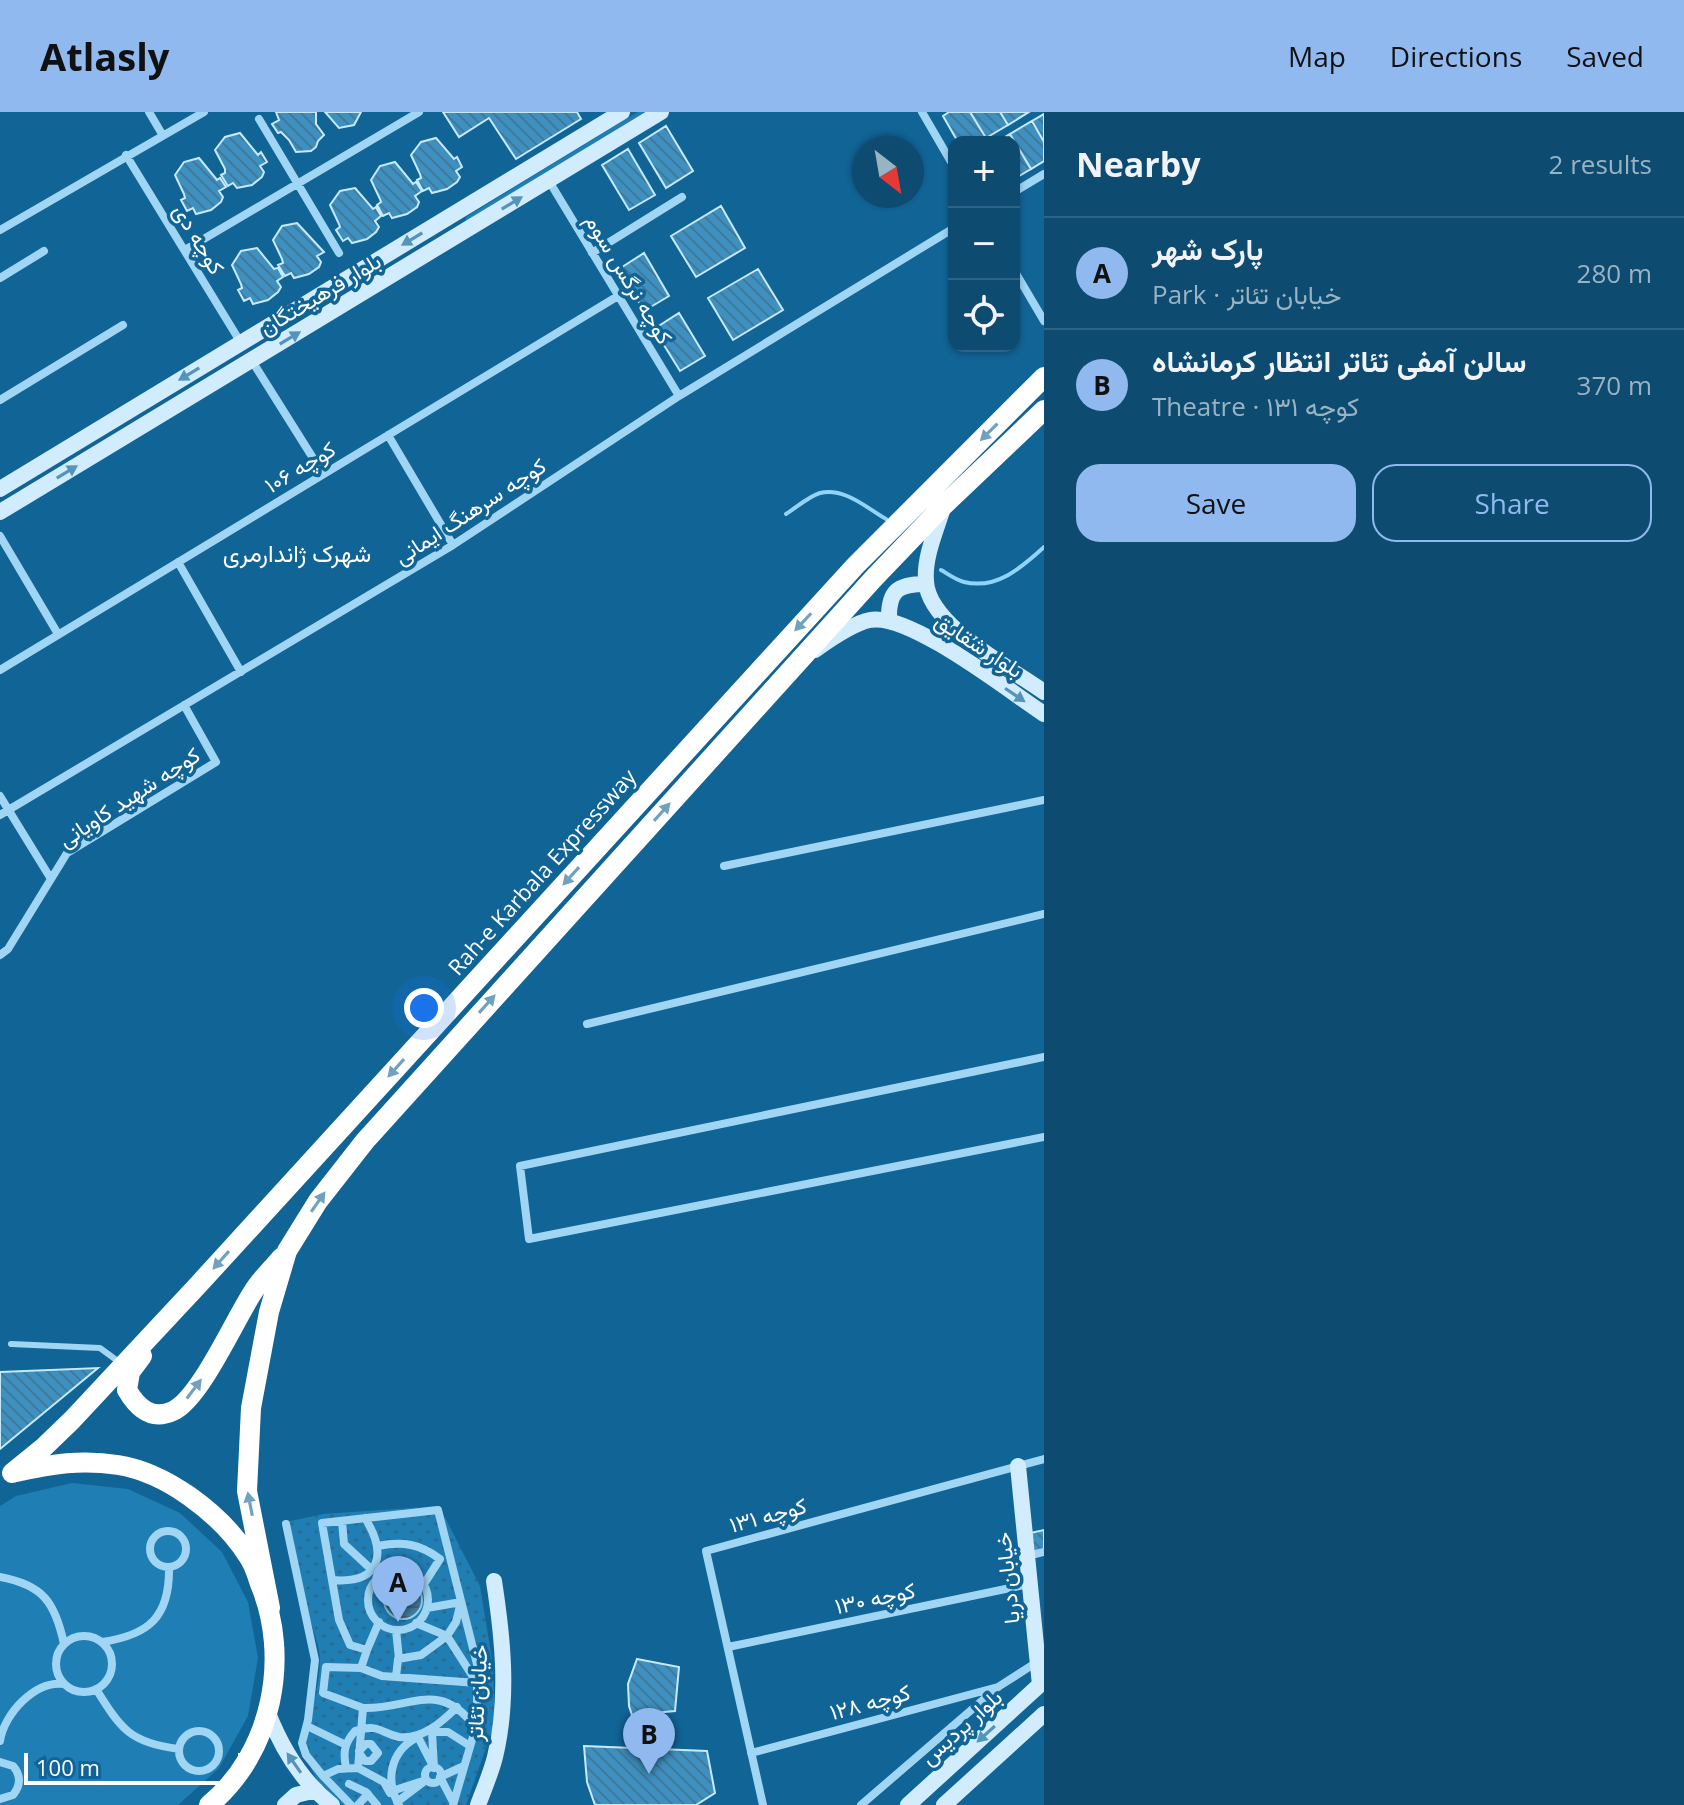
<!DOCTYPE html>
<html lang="en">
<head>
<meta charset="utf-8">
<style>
  :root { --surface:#0d4b70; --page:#1b5578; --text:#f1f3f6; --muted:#9ab3c3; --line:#2d6383; --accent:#90b9f0 }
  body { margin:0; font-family:"Open Sans",Vazirmatn,sans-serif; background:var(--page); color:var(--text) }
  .controls { position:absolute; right:24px; top:24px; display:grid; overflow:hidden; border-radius:16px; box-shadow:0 2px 6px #0004 }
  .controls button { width:72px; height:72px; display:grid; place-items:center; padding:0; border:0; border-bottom:2px solid var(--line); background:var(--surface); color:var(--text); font:40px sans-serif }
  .compass { position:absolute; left:852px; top:24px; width:72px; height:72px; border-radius:50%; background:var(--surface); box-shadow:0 2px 6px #0004; rotate:149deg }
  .scale { position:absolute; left:24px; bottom:20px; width:218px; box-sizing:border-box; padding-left:8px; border:4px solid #fff; border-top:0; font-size:22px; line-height:28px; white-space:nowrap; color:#fff; -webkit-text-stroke:6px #116496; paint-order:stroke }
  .you { position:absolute; left:424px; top:896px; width:28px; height:28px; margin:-20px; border:6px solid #fff; border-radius:50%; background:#1a73e8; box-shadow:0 0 0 12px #1a73e833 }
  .badge { display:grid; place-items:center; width:52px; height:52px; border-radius:50%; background:var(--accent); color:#111; font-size:26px; font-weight:700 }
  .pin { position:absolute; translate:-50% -66px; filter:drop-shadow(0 2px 4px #0008) }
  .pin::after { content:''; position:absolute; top:42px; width:28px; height:24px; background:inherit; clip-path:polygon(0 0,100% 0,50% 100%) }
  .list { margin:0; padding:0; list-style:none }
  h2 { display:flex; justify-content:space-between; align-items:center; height:104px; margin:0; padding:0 32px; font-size:34px }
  h2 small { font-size:26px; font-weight:400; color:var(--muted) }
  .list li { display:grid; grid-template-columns:52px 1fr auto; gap:24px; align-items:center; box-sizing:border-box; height:112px; padding:0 32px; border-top:2px solid var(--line) }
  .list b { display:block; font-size:30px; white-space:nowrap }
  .list p { margin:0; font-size:26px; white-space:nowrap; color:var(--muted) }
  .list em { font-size:26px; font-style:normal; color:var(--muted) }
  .actions { display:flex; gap:16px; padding:24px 32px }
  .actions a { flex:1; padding:18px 0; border:2px solid var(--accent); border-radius:24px; text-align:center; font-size:28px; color:var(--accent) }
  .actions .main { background:var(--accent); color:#111 }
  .icon { flex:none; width:44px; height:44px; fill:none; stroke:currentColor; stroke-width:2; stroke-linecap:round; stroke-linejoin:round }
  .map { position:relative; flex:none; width:1044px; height:1693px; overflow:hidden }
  header { display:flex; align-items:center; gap:48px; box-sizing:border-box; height:112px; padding:0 40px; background:var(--accent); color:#111 }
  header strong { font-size:38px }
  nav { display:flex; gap:44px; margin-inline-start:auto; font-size:28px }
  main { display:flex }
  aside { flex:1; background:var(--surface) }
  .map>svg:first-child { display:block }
  .green { fill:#1f7eb4 }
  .park { fill:url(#park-dots) }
  .water { fill:url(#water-rules); stroke:#92d4f7; stroke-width:2 }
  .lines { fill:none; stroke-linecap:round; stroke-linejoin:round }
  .stream { stroke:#92d4f7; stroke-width:4 }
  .building { fill:url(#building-back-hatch); stroke:#c8eafe; stroke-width:2 }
  .lane { stroke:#a0d5f4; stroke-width:6 }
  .street { stroke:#a0d5f4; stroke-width:8 }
  .secondary { stroke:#d0ecfd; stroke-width:16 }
  .highway { stroke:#fff; stroke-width:20 }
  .oneway { fill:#5494ba }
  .oneway2 { fill:#70a2c0 }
  .labels { text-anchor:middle; stroke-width:7; stroke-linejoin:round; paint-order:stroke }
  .street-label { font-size:22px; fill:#fff; stroke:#116496 }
  .neighbourhood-label { font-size:24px; fill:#fff; stroke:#116496 }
</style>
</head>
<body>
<header>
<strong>Atlasly</strong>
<nav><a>Map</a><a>Directions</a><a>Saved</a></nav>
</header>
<main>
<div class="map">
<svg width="1044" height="1693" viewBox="0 0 1044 1693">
  <defs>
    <pattern id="park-dots" width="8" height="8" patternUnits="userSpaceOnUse" patternTransform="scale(2)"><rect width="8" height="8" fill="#1f7eb4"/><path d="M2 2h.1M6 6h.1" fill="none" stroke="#336885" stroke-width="1.8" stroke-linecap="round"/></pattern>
    <pattern id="water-rules" width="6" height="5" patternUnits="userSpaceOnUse" patternTransform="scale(2)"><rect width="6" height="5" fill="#4480a3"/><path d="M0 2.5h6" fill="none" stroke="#48697c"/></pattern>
    <pattern id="building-back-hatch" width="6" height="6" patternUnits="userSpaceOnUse" patternTransform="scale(2)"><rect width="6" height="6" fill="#3e90c0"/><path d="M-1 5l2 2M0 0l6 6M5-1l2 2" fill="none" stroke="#437897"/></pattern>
  </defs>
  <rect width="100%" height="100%" fill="#116496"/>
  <!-- green -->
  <path class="green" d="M 638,0 L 646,0 L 465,110 L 466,105 Z
    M 72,1371 L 128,1377 L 180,1401 L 222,1440 L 248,1490 L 258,1546 L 248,1604 L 219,1656 L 178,1693 L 0,1693 L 0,1394 L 16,1384 Z"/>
  <!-- park -->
  <path class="park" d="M 439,1394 L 480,1474 L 493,1554 L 495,1610 L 466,1693 L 343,1693 C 280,1649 319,1605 320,1548 C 320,1535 313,1519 310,1506 C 302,1474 294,1442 286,1410 L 323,1402 Z"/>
  <!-- water -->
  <path class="water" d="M384 1488a19 19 0 1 1 38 0a19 19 0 1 1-38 0Z"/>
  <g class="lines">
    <!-- stream -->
    <path class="stream" d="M 786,402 C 796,396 809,384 820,381 C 844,375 867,396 886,407
      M 941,458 C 948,462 956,468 964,470 C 997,478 1022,455 1044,435"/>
  </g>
  <!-- building -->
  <path class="building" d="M 276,0 L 316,0 L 316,12 L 324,23 L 318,29 L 316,35 L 311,39 L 296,40 L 289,28 L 281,20 L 278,21 L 272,12 L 279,8 Z
    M 325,0 L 361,0 L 354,13 L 339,16 Z
    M 443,0 L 577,0 L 581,7 L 516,47 L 489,6 L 459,25 Z
    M 949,0 L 970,0 L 986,26 L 980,30 L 958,30 L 943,4 Z
    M 970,0 L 1000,0 L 1008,13 L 986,26 Z
    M 1000,0 L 1029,0 L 1008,13 Z
    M 1044,2 L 1044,30 L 1032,9 Z
    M 1032,9 L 1044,30 L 1044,49 L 1031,57 L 1010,22 Z
    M 666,14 L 693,59 L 666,76 L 639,31 Z
    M 240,21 L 258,43 L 261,40 L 267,50 L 260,54 L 264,60 L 262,65 L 252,73 L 237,76 L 233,71 L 228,74 L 221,63 L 225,61 L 225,57 L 215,38 L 225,25 Z
    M 1010,22 L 1031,57 L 1014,67 L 1014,30 L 997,30 Z
    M 436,26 L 454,47 L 457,45 L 462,55 L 456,59 L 460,65 L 457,70 L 447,77 L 432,81 L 429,76 L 423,79 L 417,68 L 421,66 L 420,62 L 411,43 L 421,30 Z
    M 628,37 L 655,83 L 629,98 L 602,53 Z
    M 199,46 L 217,68 L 220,66 L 226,75 L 219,79 L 223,85 L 221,90 L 211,98 L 196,102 L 193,96 L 187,99 L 181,88 L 185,86 L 184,82 L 175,63 L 184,50 Z
    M 395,50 L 413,72 L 416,70 L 422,79 L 415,84 L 419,90 L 417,95 L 407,102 L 392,106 L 389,101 L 383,104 L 377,93 L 381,90 L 380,87 L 371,68 L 380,54 Z
    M 355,76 L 373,97 L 376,95 L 381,104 L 375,109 L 379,115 L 376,120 L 367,127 L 352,131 L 348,126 L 343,129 L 336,118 L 340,115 L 339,112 L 330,93 L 340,79 Z
    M 721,94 L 745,136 L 696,165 L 671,124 Z
    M 297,111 L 324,140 L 317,144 L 321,150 L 319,155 L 309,162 L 294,166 L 291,161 L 285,164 L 278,153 L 283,151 L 282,147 L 273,128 L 282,114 Z
    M 257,136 L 274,157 L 278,156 L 283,165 L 277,169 L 281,175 L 278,180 L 268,188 L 253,192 L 250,186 L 244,189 L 238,178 L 242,176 L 241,172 L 232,153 L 241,139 Z
    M 644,141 L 669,184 L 644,199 L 619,157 Z
    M 758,157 L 783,198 L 733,228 L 708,186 Z
    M 679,201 L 705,244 L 680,259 L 654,217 Z
    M 98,1256 L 0,1337 L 0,1260 Z
    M 1044,1418 L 1044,1438 L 1029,1441 L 1026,1422 Z
    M 637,1547 L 679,1555 L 675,1599 L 632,1603 L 629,1594 L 628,1572 Z
    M 584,1634 L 707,1639 L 715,1681 L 696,1693 L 595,1693 L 587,1670 Z"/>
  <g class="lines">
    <!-- lane -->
    <path class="lane" d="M 11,1232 L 100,1236 L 119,1250"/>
    <!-- street -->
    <path class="street" d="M 149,0 L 162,22
      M 922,0 L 954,55
      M 259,7 L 339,141
      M 126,43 L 241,231
      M 549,69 L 679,284
      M 1014,80 L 1044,62
      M 0,118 L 204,0
      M 185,138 L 419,0
      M 592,141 L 682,85
      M 1014,158 L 1044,209
      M 0,166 L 44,139
      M 252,249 L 323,362
      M 0,288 L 123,213
      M 388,323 L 453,433
      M 0,424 L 58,522
      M 178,450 L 241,560
      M 0,558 L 618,184
      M 0,684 L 51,767
      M 0,703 L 453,433 L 679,284 L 954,116
      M 724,754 L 1044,688
      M 0,843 L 8,837 L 67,741 L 216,650 L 184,593
      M 587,912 L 1044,802
      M 1044,945 L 520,1054 L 529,1127 L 1044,1025
      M 342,1409 L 344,1432 L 371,1457
      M 286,1412 L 315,1548 L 308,1608 L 302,1631 L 306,1643 L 323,1664
      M150 1437a18 18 0 1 1 36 0a18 18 0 1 1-36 0Z
      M 378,1434 C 403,1429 420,1432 440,1447 L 424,1472
      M 1027,1444 L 1044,1440
      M368 1488a30 30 0 1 1 60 0a30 30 0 1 1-60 0Z
      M 0,1465 C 43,1473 55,1490 64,1532
      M 332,1468 C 380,1472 388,1443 365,1406
      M 396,1518 L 399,1547
      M56 1552a28 28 0 1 1 56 0a28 28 0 1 1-56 0Z
      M 102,1530 C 149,1523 170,1505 169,1455
      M 728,1535 L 1029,1472
      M 367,1538 L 379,1510
      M 361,1556 L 382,1564 L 477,1571 L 447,1524 L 456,1510 L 461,1490 L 427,1496
      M 396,1565 L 398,1547 L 421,1543 L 447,1524 L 416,1511
      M 96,1577 C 121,1617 130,1631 179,1637
      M 363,1596 C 409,1598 439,1566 475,1615
      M 307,1614 L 346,1633
      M179 1639a20 20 0 1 1 40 0a20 20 0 1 1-40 0Z
      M 432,1620 L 448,1620 L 470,1634
      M 418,1625 L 434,1656 L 432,1620
      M 0,1629 C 4,1602 35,1568 64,1572
      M 359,1639 L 366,1632 L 371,1632 L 378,1641 L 371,1649 L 365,1649 L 360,1642
      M 751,1641 L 998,1575
      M 0,1650 L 13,1654 C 21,1663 21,1673 13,1683 L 0,1687
      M425 1663a8 8 0 1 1 16 0a8 8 0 1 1-16 0Z
      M 346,1656 C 343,1640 344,1632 355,1619 C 379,1611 380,1621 399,1625 C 422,1628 442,1610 457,1595
      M 358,1656 L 384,1670 L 390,1681
      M 349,1672 L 366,1680 L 377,1693
      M 392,1679 L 426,1668 L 397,1690
      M 453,1690 L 440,1665 L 464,1654
      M 351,1693 L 323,1664 L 338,1657 L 358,1656 L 363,1596 L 323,1581 L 326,1555 L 361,1556 L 367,1538 L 350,1533 L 339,1508 L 322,1411 L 438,1398 L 477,1552 L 477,1611 L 453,1693
      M 358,1693 L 368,1682
      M 399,1693 C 385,1669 390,1640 416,1626
      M 763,1693 L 706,1439 L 1044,1347
      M 861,1693 L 998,1575 L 1037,1550"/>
    <!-- secondary -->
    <path class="secondary" d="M 0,377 L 622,0
      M 943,396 C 936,419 924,445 926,469 C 928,513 1009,555 1044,580
      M 0,400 L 661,0
      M 889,509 C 888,479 897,472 926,472
      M 815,538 C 829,528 854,511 870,508 C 909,500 1009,579 1044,602
      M 1018,1354 L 1040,1573
      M 268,1601 C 282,1637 301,1669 332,1693
      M 285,1693 L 296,1683 L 316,1678
      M 478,1693 C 484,1677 491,1661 495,1645 C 509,1587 503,1527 494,1469
      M 908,1693 L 1044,1569
      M 944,1693 L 1044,1602"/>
    <!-- highway -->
    <path class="highway" d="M 142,1244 L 130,1260 L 127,1278 C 137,1295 151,1309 173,1299 C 200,1287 235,1207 253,1180 C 260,1168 272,1157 281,1146
      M 16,1360 C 52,1352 81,1347 118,1353 C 143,1357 169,1370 189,1384 C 213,1401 233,1420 248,1444 C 254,1452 257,1463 260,1472 C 291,1546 272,1641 209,1693
      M 12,1361 L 44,1335 L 72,1308 L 199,1172 L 856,453 L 1044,265
      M 270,1496 L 247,1379 L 251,1296 L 269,1200 L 287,1139 L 318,1089 L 365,1029 L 874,466 L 943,394 L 1044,298"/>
  </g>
  <!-- one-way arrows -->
  <defs><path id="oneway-solid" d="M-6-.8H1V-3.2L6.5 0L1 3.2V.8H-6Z" transform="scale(2)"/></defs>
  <g class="oneway">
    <use href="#oneway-solid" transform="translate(512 91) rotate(-31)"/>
    <use href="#oneway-solid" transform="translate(412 127) rotate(149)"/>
    <use href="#oneway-solid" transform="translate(290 226) rotate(-31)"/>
    <use href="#oneway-solid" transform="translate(189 262) rotate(149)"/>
    <use href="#oneway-solid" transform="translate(67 360) rotate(-31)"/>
    <use href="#oneway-solid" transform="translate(1015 583) rotate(34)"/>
    <use href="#oneway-solid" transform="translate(986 1622) rotate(138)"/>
    <use href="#oneway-solid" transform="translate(294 1651) rotate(-125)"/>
  </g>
  <g class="oneway2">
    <use href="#oneway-solid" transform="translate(989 320) rotate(135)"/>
    <use href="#oneway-solid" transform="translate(803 510) rotate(133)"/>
    <use href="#oneway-solid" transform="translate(662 700) rotate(-48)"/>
    <use href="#oneway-solid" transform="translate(571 764) rotate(132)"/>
    <use href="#oneway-solid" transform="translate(487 892) rotate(-48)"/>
    <use href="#oneway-solid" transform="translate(396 956) rotate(132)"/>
    <use href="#oneway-solid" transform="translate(318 1090) rotate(-55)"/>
    <use href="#oneway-solid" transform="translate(221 1148) rotate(132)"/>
    <use href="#oneway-solid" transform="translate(194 1277) rotate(-53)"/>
    <use href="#oneway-solid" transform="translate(250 1392) rotate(-101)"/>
  </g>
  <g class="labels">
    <!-- street labels -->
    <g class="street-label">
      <text transform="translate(199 127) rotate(59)" y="8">کوچه دی</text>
      <text transform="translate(629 167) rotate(59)" y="8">کوچه نرگس سوم</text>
      <text transform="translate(320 182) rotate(-31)" y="8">بلوار فرهیختگان</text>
      <text transform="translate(300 355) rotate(-31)" y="8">کوچه ۱۰۶</text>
      <text transform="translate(470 399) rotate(-33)" y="8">کوچه سرهنگ ایمانی</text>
      <text transform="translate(979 533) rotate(33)" y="8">بلوار شقایق</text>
      <text transform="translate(129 685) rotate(-33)" y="8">کوچه شهید کاویانی</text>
      <text transform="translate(542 760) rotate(-48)" y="8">Rah-e Karbala Expressway</text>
      <text transform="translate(768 1403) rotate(-15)" y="8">کوچه ۱۳۱</text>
      <text transform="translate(1007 1466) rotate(-96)" y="8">خیابان دریا</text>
      <text transform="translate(875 1486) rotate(-12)" y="8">کوچه ۱۳۰</text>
      <text transform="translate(477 1581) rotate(-87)" y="8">خیابان تئاتر</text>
      <text transform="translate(870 1590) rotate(-15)" y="8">کوچه ۱۲۸</text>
      <text transform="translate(961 1615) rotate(-42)" y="8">بلوار پردیس</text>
    </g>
    <!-- neighbourhood labels -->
    <g class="neighbourhood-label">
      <text x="297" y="450">شهرک ژاندارمری</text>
    </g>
  </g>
</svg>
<div class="controls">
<button>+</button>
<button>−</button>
<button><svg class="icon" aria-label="locate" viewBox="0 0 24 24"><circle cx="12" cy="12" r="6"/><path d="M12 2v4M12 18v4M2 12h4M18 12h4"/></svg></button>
</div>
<svg class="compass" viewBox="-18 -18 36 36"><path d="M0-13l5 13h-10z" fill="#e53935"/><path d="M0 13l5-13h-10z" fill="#9ab3c3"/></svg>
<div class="scale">100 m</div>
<div class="you"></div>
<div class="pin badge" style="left:398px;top:1510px">A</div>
<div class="pin badge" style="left:649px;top:1662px">B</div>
</div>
<aside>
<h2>Nearby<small>2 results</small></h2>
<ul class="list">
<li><span class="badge">A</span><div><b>پارک شهر</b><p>Park · خیابان تئاتر</p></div><em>280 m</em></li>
<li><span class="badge">B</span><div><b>سالن آمفی تئاتر انتظار کرمانشاه</b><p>Theatre · کوچه ۱۳۱</p></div><em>370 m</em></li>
</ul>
<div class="actions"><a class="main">Save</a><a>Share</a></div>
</aside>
</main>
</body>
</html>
